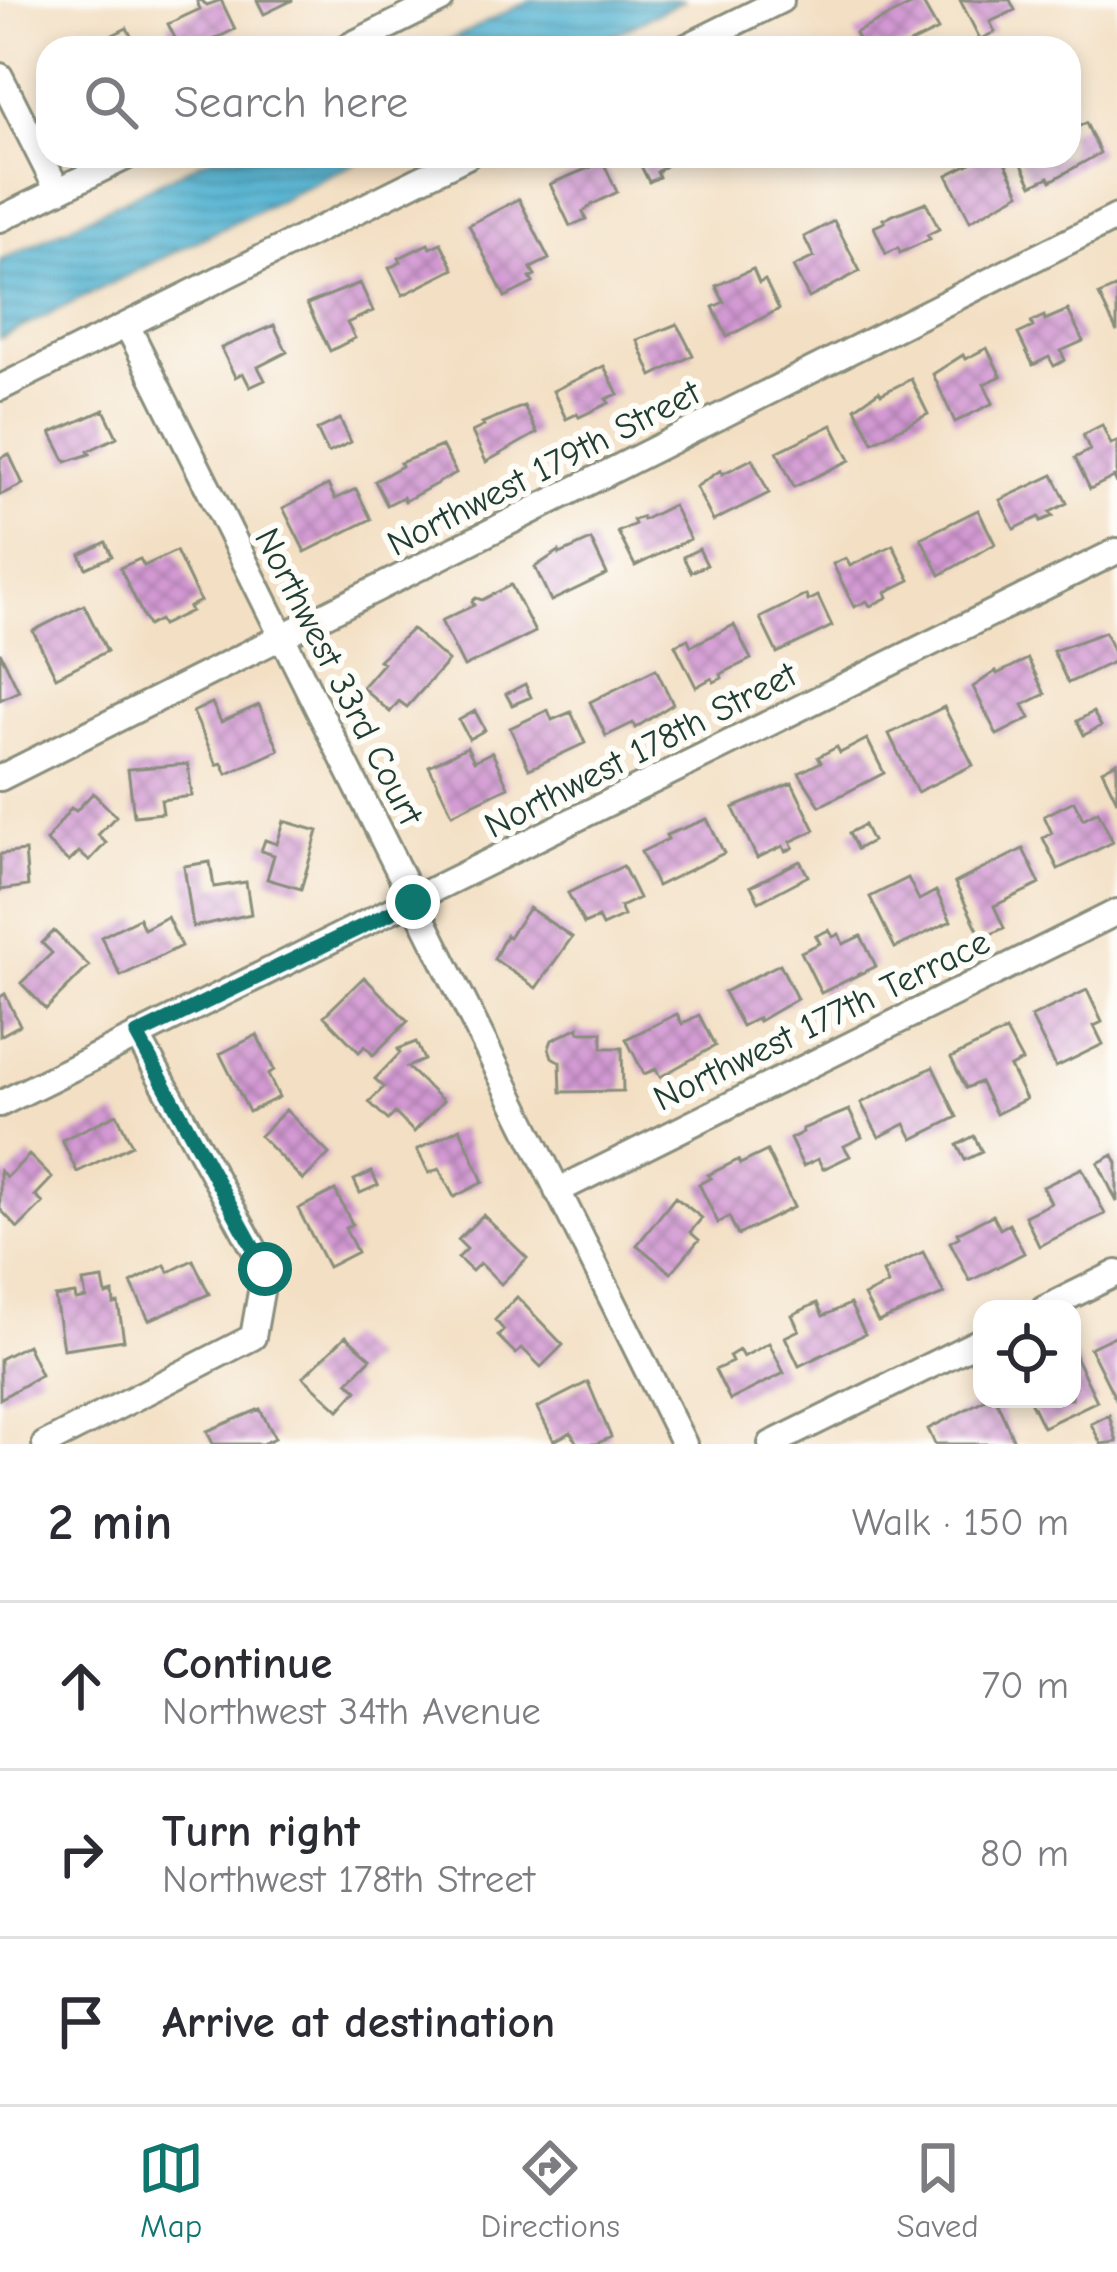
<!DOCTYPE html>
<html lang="en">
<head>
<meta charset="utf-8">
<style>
  :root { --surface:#fff; --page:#f7f7f7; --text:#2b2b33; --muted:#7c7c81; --line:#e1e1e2; --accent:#0f766e }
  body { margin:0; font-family:"Comic Neue",sans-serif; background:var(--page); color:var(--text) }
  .controls { position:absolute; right:36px; bottom:36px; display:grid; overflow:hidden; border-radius:24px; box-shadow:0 6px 18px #0003 }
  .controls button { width:108px; height:108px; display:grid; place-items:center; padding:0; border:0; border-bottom:3px solid var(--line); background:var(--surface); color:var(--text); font:60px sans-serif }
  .stop { position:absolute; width:36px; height:36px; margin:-27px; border:9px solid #0f766e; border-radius:50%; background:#fff }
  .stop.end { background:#0f766e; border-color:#fff; box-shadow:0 3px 12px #0008 }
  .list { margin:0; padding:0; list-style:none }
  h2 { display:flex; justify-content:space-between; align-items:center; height:156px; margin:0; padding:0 48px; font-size:51px }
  h2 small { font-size:39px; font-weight:400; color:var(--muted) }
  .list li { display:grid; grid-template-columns:78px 1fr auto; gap:36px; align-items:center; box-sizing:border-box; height:168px; padding:0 48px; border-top:3px solid var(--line) }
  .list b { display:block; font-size:45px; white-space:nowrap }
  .list p { margin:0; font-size:39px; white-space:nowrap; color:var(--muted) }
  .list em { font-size:39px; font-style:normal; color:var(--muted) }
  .icon { flex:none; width:66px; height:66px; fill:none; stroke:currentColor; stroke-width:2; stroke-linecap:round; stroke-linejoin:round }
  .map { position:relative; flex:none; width:1117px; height:1444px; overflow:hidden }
  .search { position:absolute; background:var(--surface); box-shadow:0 6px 18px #0003; left:36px; right:36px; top:36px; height:132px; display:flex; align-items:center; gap:30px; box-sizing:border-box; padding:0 42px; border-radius:36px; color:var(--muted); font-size:45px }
  .sheet { height:660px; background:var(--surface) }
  nav { display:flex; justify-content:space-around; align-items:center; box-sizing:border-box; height:168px; border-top:3px solid var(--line); background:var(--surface); font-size:33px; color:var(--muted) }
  nav a { display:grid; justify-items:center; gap:6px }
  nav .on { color:var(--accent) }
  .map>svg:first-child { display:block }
  .water { fill:url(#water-rules); stroke:#397883; stroke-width:3 }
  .building { fill:url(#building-cross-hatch) }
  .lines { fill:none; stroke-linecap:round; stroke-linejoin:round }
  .minor-casing { stroke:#898e7c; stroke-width:30 }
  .minor { stroke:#fff; stroke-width:24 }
  .route { stroke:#0f766e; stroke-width:15 }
  .labels { text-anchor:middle; stroke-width:12; stroke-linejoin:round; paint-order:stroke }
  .street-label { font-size:36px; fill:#1f3d34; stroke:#fdfcf7 }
</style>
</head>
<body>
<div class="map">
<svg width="1117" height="1444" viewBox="0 0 1117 1444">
  <defs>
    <pattern id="water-rules" width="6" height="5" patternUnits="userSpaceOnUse" patternTransform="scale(3)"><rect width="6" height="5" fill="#53b3d2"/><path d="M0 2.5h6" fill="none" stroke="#4493ab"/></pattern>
    <pattern id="building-cross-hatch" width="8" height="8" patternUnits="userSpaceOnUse" patternTransform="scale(3)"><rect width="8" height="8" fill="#d399d3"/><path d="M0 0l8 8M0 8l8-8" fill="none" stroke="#ab7eac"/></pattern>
  </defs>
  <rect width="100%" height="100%" fill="#fdfcf7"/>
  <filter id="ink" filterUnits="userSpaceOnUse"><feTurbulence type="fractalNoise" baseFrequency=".00833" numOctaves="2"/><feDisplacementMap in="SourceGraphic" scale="24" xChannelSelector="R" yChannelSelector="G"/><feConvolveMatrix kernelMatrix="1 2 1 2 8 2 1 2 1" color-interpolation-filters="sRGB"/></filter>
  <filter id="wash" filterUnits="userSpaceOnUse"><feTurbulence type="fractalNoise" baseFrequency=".004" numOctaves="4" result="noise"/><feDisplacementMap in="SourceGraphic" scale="48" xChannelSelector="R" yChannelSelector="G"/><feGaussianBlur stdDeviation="2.7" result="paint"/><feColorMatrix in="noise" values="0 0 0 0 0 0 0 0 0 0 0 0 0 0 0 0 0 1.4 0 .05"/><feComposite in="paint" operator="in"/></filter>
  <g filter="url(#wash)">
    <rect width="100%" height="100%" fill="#f3dfc3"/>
    <!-- water -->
    <path class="water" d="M 531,0 L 684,0 L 587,48 L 434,48 Z
      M 214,156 L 369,156 L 0,338 L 0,261 Z"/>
    <g id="blocks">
      <!-- building -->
      <path class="building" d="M 200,0 L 207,5 L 221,0 L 235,29 L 196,48 L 180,48 L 168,24 L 200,9 L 197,2 Z
        M 257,0 L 293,0 L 264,14 Z
        M 921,0 L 938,30 L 901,48 L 862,48 L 855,33 Z
        M 960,0 L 1010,0 L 1015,10 L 990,22 L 995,32 L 980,39 Z
        M 127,28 L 137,48 L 86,48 Z
        M 1086,123 L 1100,153 L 1051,181 L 1049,177 L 1032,185 L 1018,156 L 1069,156 L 1069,131 Z
        M 636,156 L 684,156 L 668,164 L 657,172 L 659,177 L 649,182 Z
        M 972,156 L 1002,156 L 1020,193 L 970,221 L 947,175 L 975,161 Z
        M 603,162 L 617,192 L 593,204 L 583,212 L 586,219 L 570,226 L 550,184 Z
        M 519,199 L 549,259 L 531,268 L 535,276 L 530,278 L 533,283 L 505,297 L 469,225 Z
        M 926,202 L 939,229 L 927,235 L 930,239 L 900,253 L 898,248 L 886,254 L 874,227 L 885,222 L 883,219 Z
        M 834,221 L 860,271 L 809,298 L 793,267 L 814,257 L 804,237 Z
        M 441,243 L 454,269 L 403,295 L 389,268 L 401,262 L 399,258 L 428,244 L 430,248 Z
        M 753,269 L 759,283 L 765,280 L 779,309 L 727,337 L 713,307 L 724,302 L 716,286 Z
        M 360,283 L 373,311 L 347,323 L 355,338 L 330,351 L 307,304 Z
        M 1117,287 L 1117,332 L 1099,295 Z
        M 1068,310 L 1083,341 L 1061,351 L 1065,360 L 1054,366 L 1049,357 L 1033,365 L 1018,334 L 1033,327 L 1031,322 L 1044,316 L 1045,320 Z
        M 677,324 L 693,355 L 652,376 L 637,340 Z
        M 274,325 L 287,352 L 258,367 L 265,380 L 250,387 L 243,373 L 235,377 L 221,348 Z
        M 987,348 L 1001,376 L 984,384 L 993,403 L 955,422 L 933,374 L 963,355 L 965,359 Z
        M 604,366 L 618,394 L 606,399 L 609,403 L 579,417 L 577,414 L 566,419 L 553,391 Z
        M 911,379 L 928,414 L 873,442 L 855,408 L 879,391 L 881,394 Z
        M 524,406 L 537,433 L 486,462 L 472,432 L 484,426 L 482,423 Z
        M 104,410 L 117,437 L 88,451 L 90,454 L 66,462 L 51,433 Z
        M 340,419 L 351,442 L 328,453 L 317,430 Z
        M 832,425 L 850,460 L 794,487 L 777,452 Z
        M 1102,425 L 1111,444 L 1117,441 L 1117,484 L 1114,477 L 1090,489 L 1075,458 L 1090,450 L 1083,435 Z
        M 442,446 L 456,473 L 405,501 L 403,497 L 387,505 L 375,481 L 402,466 L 400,463 Z
        M 9,454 L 23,484 L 0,495 L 0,458 Z
        M 752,459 L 769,493 L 713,521 L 696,487 L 721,470 L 722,474 Z
        M 1053,475 L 1067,503 L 1050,512 L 1053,516 L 1041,521 L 1039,517 L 1014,529 L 1000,500 Z
        M 328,485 L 335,499 L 356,489 L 371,519 L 305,552 L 283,508 Z
        M 673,505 L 690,539 L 635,566 L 618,532 L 635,524 L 633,520 L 642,517 L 643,520 Z
        M 978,510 L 995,544 L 940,575 L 921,538 Z
        M 591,540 L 607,574 L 551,601 L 535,567 L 559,551 L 560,554 Z
        M 106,542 L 112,556 L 86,568 L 80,555 Z
        M 893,545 L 910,580 L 886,592 L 888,597 L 870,606 L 867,601 L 854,607 L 833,564 L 846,558 L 850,566 Z
        M 699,549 L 707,565 L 691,572 L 683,557 Z
        M 176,551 L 200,601 L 189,607 L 191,611 L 162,625 L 159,620 L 148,626 L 120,568 L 140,559 L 144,566 Z
        M 511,585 L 535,632 L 464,667 L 441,621 L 474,605 L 472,601 L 476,598 L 482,600 Z
        M 806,595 L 808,601 L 818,596 L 832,626 L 777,653 L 760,618 Z
        M 84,605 L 107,651 L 56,677 L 33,631 Z
        M 734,625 L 751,659 L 721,674 L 722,678 L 714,682 L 712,678 L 696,687 L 675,645 L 688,639 L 691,646 Z
        M 412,629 L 448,661 L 407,707 L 399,701 L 390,712 L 362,687 L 383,663 L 379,660 Z
        M 1105,632 L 1117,660 L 1068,683 L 1053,651 Z
        M 0,652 L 19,691 L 0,700 Z
        M 1028,659 L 1045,694 L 1023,705 L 1030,718 L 997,735 L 973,687 L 996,671 L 997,674 Z
        M 656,669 L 673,704 L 635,728 L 633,723 L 606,736 L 590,702 Z
        M 525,684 L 531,697 L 512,705 L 506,694 Z
        M 212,703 L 221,722 L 259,705 L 279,750 L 227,774 L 222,763 L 217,765 L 193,712 Z
        M 944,707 L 973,765 L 917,792 L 889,734 Z
        M 548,710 L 552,720 L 571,712 L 585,743 L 529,769 L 510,728 Z
        M 475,711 L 485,730 L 469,739 L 459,720 Z
        M 1093,712 L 1101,726 L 1084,735 L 1077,721 Z
        M 867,739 L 884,773 L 820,806 L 799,773 L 821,762 L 818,757 L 837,747 L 840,753 Z
        M 467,747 L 474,761 L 492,752 L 508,787 L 452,814 L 429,766 Z
        M 1117,762 L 1117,801 L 1102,770 Z
        M 188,764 L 192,796 L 161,800 L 163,813 L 134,816 L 128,769 Z
        M 792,783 L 815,830 L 790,842 L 793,847 L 789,850 L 785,851 L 783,846 L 757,858 L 733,808 Z
        M 93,793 L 116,816 L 98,835 L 106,843 L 89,861 L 79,852 L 69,862 L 46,841 L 71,808 L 76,811 Z
        M 1074,801 L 1083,819 L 1098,811 L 1113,842 L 1058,869 L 1043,838 L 1052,833 L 1044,816 Z
        M 707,819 L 724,853 L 657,886 L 641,852 L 668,839 L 666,835 Z
        M 284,821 L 318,831 L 301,889 L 267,879 L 274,855 L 261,851 L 265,840 L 277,844 Z
        M 864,825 L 872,841 L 857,849 L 849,833 Z
        M 1023,849 L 1040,884 L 994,906 L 1004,928 L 982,938 L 955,883 Z
        M 25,851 L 28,886 L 0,890 L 0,854 Z
        M 800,861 L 808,876 L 759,902 L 751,886 Z
        M 210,862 L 214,887 L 246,882 L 251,914 L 193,927 L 184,866 Z
        M 623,866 L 639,898 L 620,907 L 624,916 L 602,926 L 598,918 L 584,924 L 568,893 Z
        M 908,878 L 919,900 L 936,891 L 951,921 L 895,948 L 870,897 Z
        M 529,908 L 572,937 L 536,988 L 494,959 L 506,935 L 509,937 Z
        M 167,917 L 181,946 L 121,976 L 101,937 L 139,918 L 144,929 Z
        M 829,930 L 833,937 L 839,934 L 843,944 L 861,936 L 876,966 L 821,993 L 801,952 L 820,943 L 816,936 Z
        M 54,931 L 89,966 L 46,1009 L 21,983 L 52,953 L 42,943 Z
        M 780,964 L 797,999 L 759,1021 L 758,1018 L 742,1026 L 724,992 Z
        M 364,977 L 408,1021 L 373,1055 L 365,1046 L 359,1052 L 324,1016 Z
        M 1087,990 L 1102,1022 L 1094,1026 L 1103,1044 L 1056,1067 L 1031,1017 Z
        M 5,994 L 20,1025 L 0,1036 L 0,997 Z
        M 677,1014 L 682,1024 L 699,1015 L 715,1046 L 660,1077 L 656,1069 L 644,1074 L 626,1039 Z
        M 579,1027 L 579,1032 L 602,1032 L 602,1048 L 622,1048 L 623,1091 L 561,1092 L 560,1062 L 552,1057 L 549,1048 L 552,1040 Z
        M 1006,1031 L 1022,1061 L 1010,1067 L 1026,1099 L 996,1114 L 980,1082 L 966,1088 L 951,1058 Z
        M 257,1035 L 274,1070 L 268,1074 L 279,1097 L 249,1112 L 220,1054 Z
        M 416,1042 L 424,1060 L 407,1067 L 443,1101 L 414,1132 L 395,1113 L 388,1120 L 369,1102 L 384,1087 L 375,1079 L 400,1053 L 398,1049 Z
        M 933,1067 L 957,1117 L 913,1139 L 905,1124 L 879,1137 L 861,1103 Z
        M 286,1110 L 329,1154 L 303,1180 L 260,1136 Z
        M 849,1110 L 862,1137 L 844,1146 L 850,1156 L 823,1169 L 818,1159 L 803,1166 L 790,1139 L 803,1132 L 802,1129 Z
        M 117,1114 L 132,1145 L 77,1172 L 62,1140 Z
        M 460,1128 L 483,1182 L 454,1197 L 439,1169 L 429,1173 L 417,1150 Z
        M 974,1136 L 982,1152 L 965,1160 L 957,1145 Z
        M 767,1151 L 794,1207 L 738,1235 L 729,1217 L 718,1223 L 699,1184 L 711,1178 L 708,1175 L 738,1160 L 740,1164 Z
        M 29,1155 L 52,1178 L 35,1196 L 43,1203 L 18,1228 L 0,1209 L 0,1171 L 7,1177 Z
        M 1113,1155 L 1117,1163 L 1117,1202 L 1098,1163 Z
        M 1082,1168 L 1105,1214 L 1039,1246 L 1025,1216 L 1051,1203 L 1043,1187 Z
        M 372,1172 L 378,1185 L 360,1193 L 354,1180 Z
        M 335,1190 L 352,1224 L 345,1228 L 357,1252 L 328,1267 L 298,1209 Z
        M 675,1197 L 702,1218 L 690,1232 L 699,1240 L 671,1273 L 637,1245 Z
        M 483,1215 L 527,1258 L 501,1284 L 480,1263 L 472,1271 L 458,1258 L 467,1249 L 458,1240 Z
        M 993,1215 L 1000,1229 L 1009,1224 L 1024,1253 L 970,1281 L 950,1242 L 959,1237 L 957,1233 Z
        M 923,1252 L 944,1294 L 878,1322 L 864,1296 L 888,1284 L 883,1272 Z
        M 193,1260 L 209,1294 L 149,1320 L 131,1283 L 165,1265 L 169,1272 Z
        M 103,1279 L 106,1295 L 113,1293 L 114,1304 L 118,1303 L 124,1340 L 63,1349 L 55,1297 L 75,1294 L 76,1300 L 86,1298 L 83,1282 Z
        M 517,1297 L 563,1345 L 541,1367 L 522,1348 L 516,1354 L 498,1336 L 504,1330 L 495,1320 Z
        M 817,1303 L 823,1316 L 850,1304 L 865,1334 L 799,1366 L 785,1337 L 799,1330 L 792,1315 Z
        M 1117,1335 L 1117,1402 L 1090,1348 Z
        M 346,1336 L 371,1358 L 348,1382 L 357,1390 L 339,1410 L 303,1377 Z
        M 769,1343 L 784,1373 L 730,1400 L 715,1370 L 732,1362 L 729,1356 L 739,1350 L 743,1357 Z
        M 27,1345 L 41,1375 L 0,1399 L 0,1359 Z
        M 1072,1350 L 1097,1401 L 1043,1427 L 1029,1399 L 1072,1399 Z
        M 588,1382 L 611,1437 L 596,1444 L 577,1444 L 571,1432 L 554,1441 L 537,1408 Z
        M 986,1399 L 996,1399 L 1015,1444 L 935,1444 L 928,1429 Z
        M 260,1409 L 275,1438 L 262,1444 L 213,1444 L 207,1431 Z
        M 1109,1415 L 1117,1442 L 1101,1444 L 1091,1424 Z"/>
    </g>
  </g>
  <g filter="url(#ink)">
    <use href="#blocks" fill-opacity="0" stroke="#898e7c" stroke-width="3"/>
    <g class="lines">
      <!-- minor casing -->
      <g class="minor-casing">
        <path id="minor" d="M 345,48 L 441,0
          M 684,48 L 781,0
          M 0,76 L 58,191
          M 0,219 L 128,156
          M 127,325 L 684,1444
          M 0,388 L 467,156
          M 0,778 L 1117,217
          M 0,1104 L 1117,551
          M 557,1191 L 1117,912
          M 1044,1309 L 1117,1273
          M 45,1444 L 253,1337 L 265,1269 L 137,1035
          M 771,1444 L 982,1340"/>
      </g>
      <!-- minor -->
      <use href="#minor" class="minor"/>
    </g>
  </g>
  <g class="lines" filter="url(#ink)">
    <!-- route -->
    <path class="route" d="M 265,1269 L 137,1035 L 413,902"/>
  </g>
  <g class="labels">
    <!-- street labels -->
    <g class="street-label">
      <text transform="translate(543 467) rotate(-27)" y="13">Northwest 179th Street</text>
      <text transform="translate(340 676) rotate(63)" y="13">Northwest 33rd Court</text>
      <text transform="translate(640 749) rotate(-27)" y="13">Northwest 178th Street</text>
      <text transform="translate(821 1019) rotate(-26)" y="13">Northwest 177th Terrace</text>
    </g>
  </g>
</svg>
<div class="controls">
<button><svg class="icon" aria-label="locate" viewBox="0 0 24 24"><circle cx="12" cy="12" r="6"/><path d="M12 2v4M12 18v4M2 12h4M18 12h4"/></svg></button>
</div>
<div class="stop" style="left:265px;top:1269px"></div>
<div class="stop end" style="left:413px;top:902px"></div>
<div class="search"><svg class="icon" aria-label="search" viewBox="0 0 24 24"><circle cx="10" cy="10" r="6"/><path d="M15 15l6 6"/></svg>Search here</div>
</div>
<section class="sheet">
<h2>2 min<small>Walk · 150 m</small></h2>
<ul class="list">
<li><svg class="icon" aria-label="ahead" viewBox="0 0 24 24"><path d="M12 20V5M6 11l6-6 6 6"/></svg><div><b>Continue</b><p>Northwest 34th Avenue</p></div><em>70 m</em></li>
<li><svg class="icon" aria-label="right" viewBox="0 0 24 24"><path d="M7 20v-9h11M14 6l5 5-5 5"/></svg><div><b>Turn right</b><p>Northwest 178th Street</p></div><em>80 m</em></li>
<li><svg class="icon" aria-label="arrive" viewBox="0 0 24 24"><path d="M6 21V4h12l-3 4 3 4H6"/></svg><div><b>Arrive at destination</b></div></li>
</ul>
</section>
<nav>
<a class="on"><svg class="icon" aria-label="map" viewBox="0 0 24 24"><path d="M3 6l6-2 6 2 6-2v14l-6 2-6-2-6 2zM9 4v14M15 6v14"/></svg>Map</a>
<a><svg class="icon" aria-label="directions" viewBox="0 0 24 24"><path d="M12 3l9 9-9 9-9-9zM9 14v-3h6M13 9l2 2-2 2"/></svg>Directions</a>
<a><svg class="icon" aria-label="saved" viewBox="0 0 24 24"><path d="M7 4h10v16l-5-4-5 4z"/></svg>Saved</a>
</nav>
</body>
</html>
